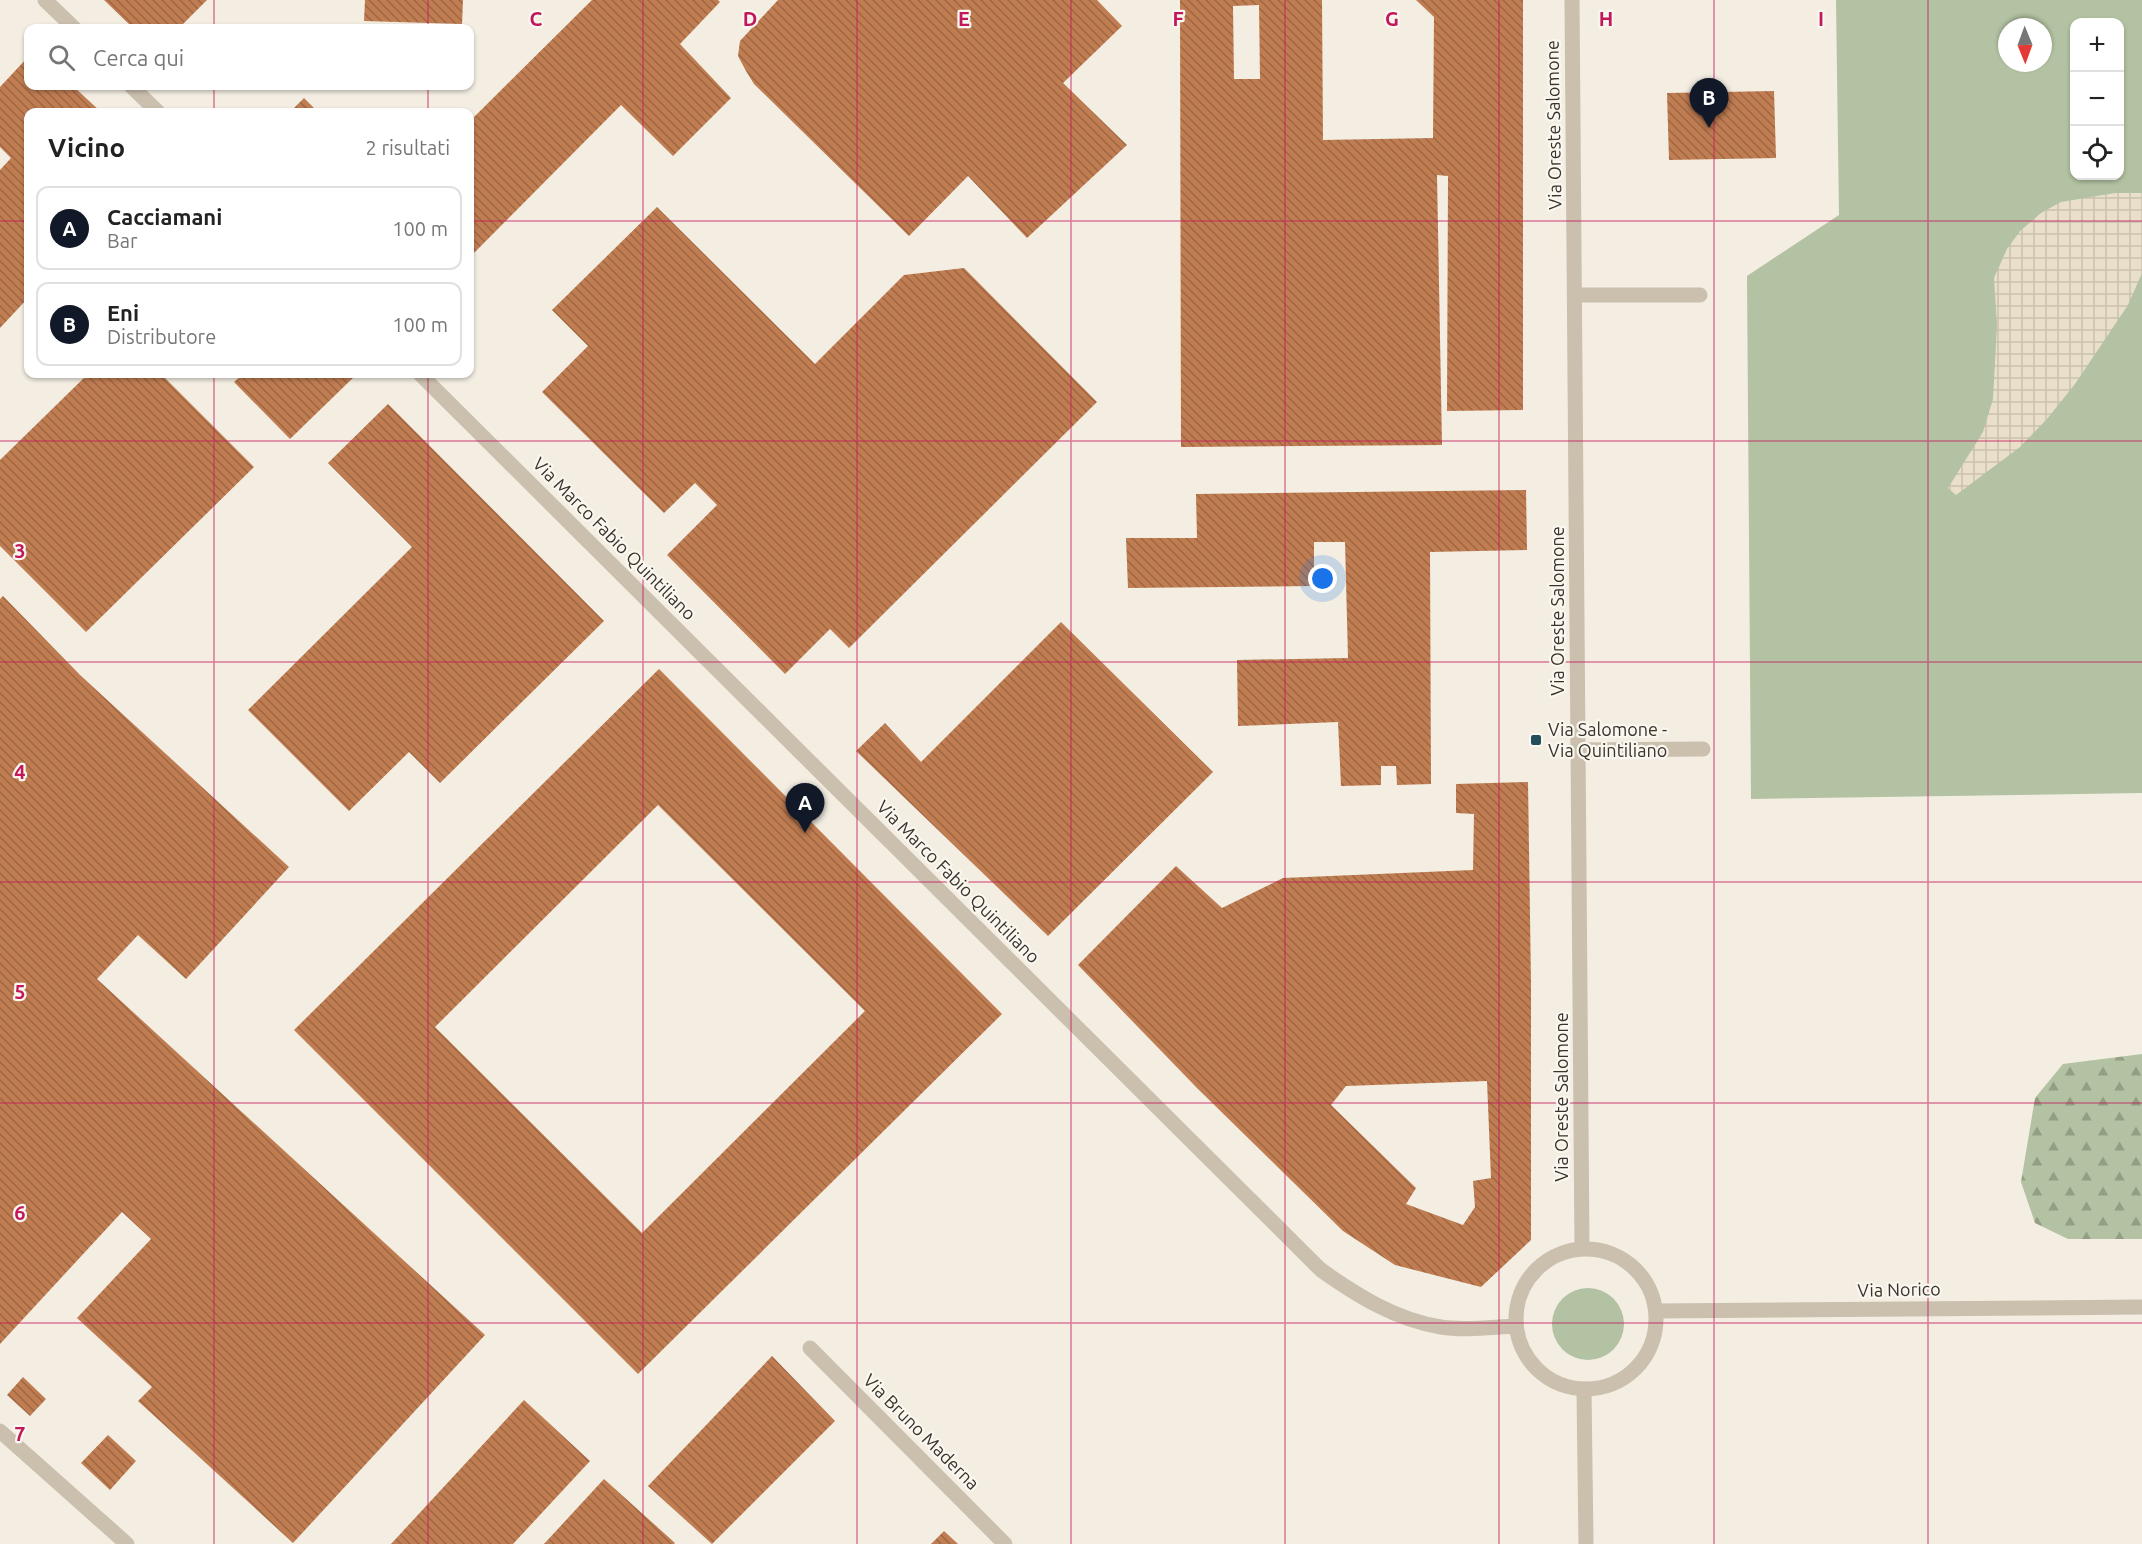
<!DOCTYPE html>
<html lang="it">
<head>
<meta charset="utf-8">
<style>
  :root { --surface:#fff; --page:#f2f2f2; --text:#222; --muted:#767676; --line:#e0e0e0; --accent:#111827 }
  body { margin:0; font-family:Ubuntu,sans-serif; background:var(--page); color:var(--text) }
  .controls { position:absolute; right:18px; top:18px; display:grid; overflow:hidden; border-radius:12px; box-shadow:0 2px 4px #0004 }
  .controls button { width:54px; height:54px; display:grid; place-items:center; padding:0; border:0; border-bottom:2px solid var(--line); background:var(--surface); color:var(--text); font:30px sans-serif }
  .compass { position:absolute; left:1998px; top:18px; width:54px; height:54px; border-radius:50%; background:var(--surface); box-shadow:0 2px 4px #0004; rotate:179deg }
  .you { position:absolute; left:1323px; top:579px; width:21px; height:21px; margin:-15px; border:4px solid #fff; border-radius:50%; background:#1a73e8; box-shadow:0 0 0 9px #1a73e833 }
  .badge { display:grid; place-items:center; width:39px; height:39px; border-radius:50%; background:var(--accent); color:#fff; font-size:20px; font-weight:700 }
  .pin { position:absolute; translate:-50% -50px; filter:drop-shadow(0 2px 3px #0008) }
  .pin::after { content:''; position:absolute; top:32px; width:21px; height:18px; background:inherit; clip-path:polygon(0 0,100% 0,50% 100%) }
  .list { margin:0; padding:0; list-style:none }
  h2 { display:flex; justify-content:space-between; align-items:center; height:78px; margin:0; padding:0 24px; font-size:26px }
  h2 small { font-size:20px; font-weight:400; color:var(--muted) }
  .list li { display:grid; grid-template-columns:39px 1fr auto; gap:18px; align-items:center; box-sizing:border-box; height:84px; margin:0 12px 12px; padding:0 12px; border:2px solid var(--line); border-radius:12px }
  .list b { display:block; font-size:22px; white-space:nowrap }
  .list p { margin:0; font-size:20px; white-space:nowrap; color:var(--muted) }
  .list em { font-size:20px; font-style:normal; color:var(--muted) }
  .icon { flex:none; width:33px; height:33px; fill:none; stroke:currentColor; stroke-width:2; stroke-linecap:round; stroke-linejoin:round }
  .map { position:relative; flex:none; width:2142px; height:1544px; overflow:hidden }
  .search { position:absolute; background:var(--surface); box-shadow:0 2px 4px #0004; left:24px; top:24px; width:450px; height:66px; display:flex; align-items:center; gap:15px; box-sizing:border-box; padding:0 21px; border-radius:12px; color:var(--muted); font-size:22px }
  .panel { position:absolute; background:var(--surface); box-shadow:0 2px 4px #0004; left:24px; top:108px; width:450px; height:270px; border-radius:12px }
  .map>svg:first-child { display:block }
  .green { fill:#b3c2a2; fill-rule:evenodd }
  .forest { fill:url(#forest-firs) }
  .plaza { fill:url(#plaza-grid) }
  .building { fill:url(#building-back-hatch); fill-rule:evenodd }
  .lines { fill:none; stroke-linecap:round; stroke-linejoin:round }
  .service { stroke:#cbbfae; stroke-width:15 }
  .minor { stroke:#cbbfae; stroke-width:15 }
  .grid { fill:none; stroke:#c2185b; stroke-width:1.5; stroke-opacity:0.55 }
  .poi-dot { fill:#224f5a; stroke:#faf7ef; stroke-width:2 }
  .labels { text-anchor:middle; stroke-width:4.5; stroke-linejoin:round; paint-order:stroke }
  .street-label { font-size:18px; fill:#3a322c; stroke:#faf7ef }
  .poi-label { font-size:18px; fill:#3a322c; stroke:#faf7ef; text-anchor:start }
  .grid-label { font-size:20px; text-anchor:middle; font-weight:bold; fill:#c2185b; stroke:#faf7ef; stroke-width:4.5; stroke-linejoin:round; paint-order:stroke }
</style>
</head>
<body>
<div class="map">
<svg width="2142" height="1544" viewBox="0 0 2142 1544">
  <defs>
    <pattern id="forest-firs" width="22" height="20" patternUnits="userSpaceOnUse" patternTransform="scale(1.5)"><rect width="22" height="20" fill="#b3c2a2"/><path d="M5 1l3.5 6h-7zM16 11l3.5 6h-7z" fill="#939e84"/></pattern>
    <pattern id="plaza-grid" width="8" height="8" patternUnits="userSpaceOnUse" patternTransform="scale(1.5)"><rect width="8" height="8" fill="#eae0ca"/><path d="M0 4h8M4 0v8" fill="none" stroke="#c9c1ae"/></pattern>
    <pattern id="building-back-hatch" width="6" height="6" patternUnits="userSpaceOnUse" patternTransform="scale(1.5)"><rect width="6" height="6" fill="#c17d52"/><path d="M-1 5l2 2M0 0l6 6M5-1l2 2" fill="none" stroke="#9e6744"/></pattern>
  </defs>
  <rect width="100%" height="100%" fill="#f3ede2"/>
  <!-- green -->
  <path class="green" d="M 1836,0 L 2142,0 L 2142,793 L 1751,799 L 1747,276 L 1839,215 ZM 2074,22 L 2120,22 L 2120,176 L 2074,176 ZM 2007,27 L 2043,27 L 2043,63 L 2007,63 Z
    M1552 1324a36 36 0 1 1 72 0a36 36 0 1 1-72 0Z"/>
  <!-- forest -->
  <path class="forest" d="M 2142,1054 L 2142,1239 L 2068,1239 L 2035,1223 L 2021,1182 L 2035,1098 L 2063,1064 Z"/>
  <!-- plaza -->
  <path class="plaza" d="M 2115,193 L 2142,193 L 2142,273 L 2128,305 L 2075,384 L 2047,419 L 2020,447 L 1956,495 L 1948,488 L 1983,432 L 1993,399 L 1997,325 L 1994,278 L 2007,249 L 2020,231 L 2041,213 L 2061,202 Z"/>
  <!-- building -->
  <path class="building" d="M 104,0 L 207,0 L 179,28 L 133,28 Z
    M 365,0 L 463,0 L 462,24 L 364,21 Z
    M 592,0 L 718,0 L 720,2 L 680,44 L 731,98 L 673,156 L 621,105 L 470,257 L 470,121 Z
    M 778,0 L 1097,0 L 1122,26 L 1063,83 L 1127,145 L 1027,238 L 968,176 L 909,236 L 754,84 L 746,71 L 738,56 L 740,41 Z
    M 1180,0 L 1322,0 L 1323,140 L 1433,138 L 1434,17 L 1416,0 L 1523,0 L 1523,410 L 1447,411 L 1448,176 L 1437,175 L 1442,445 L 1181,447 ZM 1259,5 L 1260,79 L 1234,79 L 1233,6 Z
    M 28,57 L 28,86 L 73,86 L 101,112 L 28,112 L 28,298 L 0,328 L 0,170 L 11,158 L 0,147 L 0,87 Z
    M 1774,91 L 1776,158 L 1669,160 L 1667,93 Z
    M 304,98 L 318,112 L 290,112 Z
    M 657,207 L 815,364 L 904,275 L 964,268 L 1097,402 L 849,648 L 830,629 L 785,674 L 667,555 L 717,505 L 695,483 L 664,513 L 542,392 L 588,346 L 552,310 Z
    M 88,374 L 161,374 L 254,467 L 86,632 L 0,546 L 0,460 Z
    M 243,374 L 357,374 L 290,439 L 234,382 Z
    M 388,404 L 604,621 L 440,783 L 409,752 L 349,811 L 248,710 L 412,547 L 328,463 Z
    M 1526,490 L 1527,550 L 1430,552 L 1431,784 L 1397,785 L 1396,766 L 1381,766 L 1381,785 L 1341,786 L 1338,722 L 1238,726 L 1237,660 L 1348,658 L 1345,542 L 1314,542 L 1314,586 L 1128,588 L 1126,538 L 1197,538 L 1196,494 Z
    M 3,596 L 80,675 L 289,867 L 186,979 L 138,935 L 97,979 L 485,1335 L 293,1543 L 138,1401 L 152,1387 L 77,1318 L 151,1239 L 122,1212 L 0,1344 L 0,599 Z
    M 1061,622 L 1213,772 L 1048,936 L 856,751 L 885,723 L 921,762 Z
    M 659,669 L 1002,1014 L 638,1374 L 294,1030 ZM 658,805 L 865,1011 L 642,1233 L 435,1027 Z
    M 1528,782 L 1531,983 L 1531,1240 L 1481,1287 L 1395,1265 L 1343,1231 L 1197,1088 L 1078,965 L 1176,866 L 1222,908 L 1283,878 L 1473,870 L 1474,814 L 1456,813 L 1456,784 ZM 1487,1081 L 1491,1178 L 1473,1181 L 1475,1207 L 1463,1225 L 1406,1204 L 1416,1188 L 1331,1105 L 1346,1086 Z
    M 772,1356 L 835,1421 L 712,1544 L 648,1486 Z
    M 23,1377 L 46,1399 L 30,1416 L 7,1395 Z
    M 524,1400 L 590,1461 L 513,1544 L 391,1544 Z
    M 108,1435 L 136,1461 L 110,1490 L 81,1463 Z
    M 604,1479 L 675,1543 L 674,1544 L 544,1544 Z
    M 944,1531 L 958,1544 L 931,1544 Z"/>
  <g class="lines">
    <!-- service -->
    <path class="service" d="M 1575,295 L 1700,295
      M 1579,750 L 1703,749
      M 810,1348 L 1005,1544
      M 0,1431 L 127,1544"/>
    <!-- minor -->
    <path class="minor" d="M 45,0 L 74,28
      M 1572,0 L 1582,1247
      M 131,86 L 158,112
      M 420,374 L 1321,1270 C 1358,1296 1396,1320 1441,1327 C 1465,1331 1492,1327 1516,1326
      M1516 1319a70 70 0 1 1 140 0a70 70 0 1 1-140 0Z
      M 1656,1311 L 2142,1307
      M 1584,1390 L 1586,1544"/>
  </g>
  <!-- grid -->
  <path class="grid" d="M 214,0 L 214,28M 428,0 L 428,28M 643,0 L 643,1544M 857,0 L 857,1544M 1071,0 L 1071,1544M 1285,0 L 1285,1544M 1499,0 L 1499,1544M 1714,0 L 1714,1544M 1928,0 L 1928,1544M 214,86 L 214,112M 428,86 L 428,112M 0,221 L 28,221M 470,221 L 2142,221M 214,374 L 214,1544M 428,374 L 428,1544M 0,441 L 2142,441M 0,662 L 2142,662M 0,882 L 2142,882M 0,1103 L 2142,1103M 0,1323 L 2142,1323"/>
  <!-- markers -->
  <rect class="poi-dot" x="1530" y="734" width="12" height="12" rx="3"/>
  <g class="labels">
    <!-- street labels -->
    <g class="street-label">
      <text transform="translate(1554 125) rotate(-91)" y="6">Via Oreste Salomone</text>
      <text transform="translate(614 539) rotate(45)" y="6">Via Marco Fabio Quintiliano</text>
      <text transform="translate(1558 611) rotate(-90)" y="6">Via Oreste Salomone</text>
      <text transform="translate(958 882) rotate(45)" y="6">Via Marco Fabio Quintiliano</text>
      <text transform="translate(1562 1097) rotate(-90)" y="6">Via Oreste Salomone</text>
      <text transform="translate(1899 1290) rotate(-1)" y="6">Via Norico</text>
      <text transform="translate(921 1432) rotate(45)" y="6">Via Bruno Maderna</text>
    </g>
    <!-- poi labels -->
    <g class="poi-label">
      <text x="1548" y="736">Via Salomone -<tspan x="1548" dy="21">Via Quintiliano</tspan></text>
    </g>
  </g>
  <g class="grid-label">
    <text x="536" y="26">C</text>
    <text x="750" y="26">D</text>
    <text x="964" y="26">E</text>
    <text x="1178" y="26">F</text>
    <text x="1392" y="26">G</text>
    <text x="1606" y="26">H</text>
    <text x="1821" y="26">I</text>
    <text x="20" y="558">3</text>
    <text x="20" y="779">4</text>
    <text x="20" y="999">5</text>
    <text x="20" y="1220">6</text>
    <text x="20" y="1441">7</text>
  </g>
</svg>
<div class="controls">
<button>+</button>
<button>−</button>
<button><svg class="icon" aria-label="locate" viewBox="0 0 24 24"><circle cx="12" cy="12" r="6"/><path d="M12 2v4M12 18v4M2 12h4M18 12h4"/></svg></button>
</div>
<svg class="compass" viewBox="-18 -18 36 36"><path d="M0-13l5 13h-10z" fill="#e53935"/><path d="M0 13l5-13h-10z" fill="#767676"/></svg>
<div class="you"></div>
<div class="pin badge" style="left:805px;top:833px">A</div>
<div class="pin badge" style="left:1709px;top:128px">B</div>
<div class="search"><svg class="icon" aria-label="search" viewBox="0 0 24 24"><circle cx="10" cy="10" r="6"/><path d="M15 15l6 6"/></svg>Cerca qui</div>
<section class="panel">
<h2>Vicino<small>2 risultati</small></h2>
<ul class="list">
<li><span class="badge">A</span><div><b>Cacciamani</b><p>Bar</p></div><em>100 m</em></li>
<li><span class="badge">B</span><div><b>Eni</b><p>Distributore</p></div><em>100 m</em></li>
</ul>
</section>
</div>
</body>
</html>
